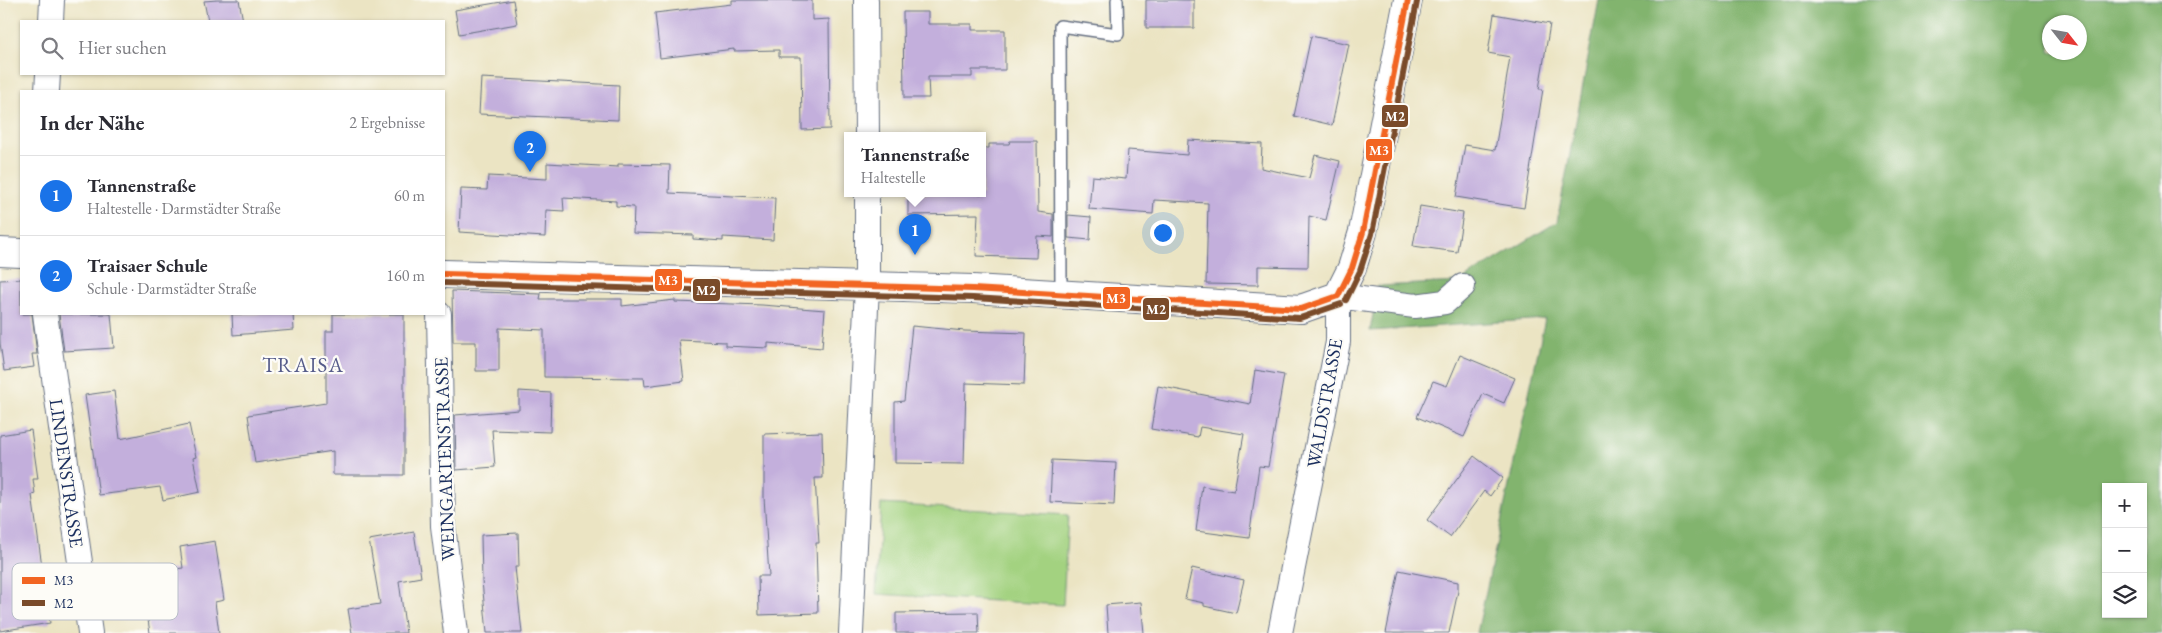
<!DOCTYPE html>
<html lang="de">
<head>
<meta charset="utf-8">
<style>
  :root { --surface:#fff; --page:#f7f7f7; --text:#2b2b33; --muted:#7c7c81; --line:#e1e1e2; --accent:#1a73e8 }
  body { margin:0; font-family:"EB Garamond",serif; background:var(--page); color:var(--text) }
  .controls { position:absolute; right:15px; bottom:15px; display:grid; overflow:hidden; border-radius:0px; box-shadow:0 1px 4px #0004 }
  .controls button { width:45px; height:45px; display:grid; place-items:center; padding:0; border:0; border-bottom:1px solid var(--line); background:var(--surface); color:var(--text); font:25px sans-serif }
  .compass { position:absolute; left:2042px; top:15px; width:45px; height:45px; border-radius:50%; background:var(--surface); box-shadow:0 1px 4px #0004; rotate:121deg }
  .you { position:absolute; left:1162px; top:232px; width:18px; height:18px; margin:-12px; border:4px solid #fff; border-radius:50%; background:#1a73e8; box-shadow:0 0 0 8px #1a73e833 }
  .badge { display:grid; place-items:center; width:32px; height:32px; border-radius:50%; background:var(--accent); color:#fff; font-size:16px; font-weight:700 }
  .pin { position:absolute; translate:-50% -41px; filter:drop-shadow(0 1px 2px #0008) }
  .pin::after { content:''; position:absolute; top:26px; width:18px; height:15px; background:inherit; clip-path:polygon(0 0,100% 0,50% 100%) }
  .popup { position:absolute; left:844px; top:132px; width:142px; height:65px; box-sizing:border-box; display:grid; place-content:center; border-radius:0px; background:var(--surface); filter:drop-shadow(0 1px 4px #0005); font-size:16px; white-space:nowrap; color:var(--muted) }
  .popup b { font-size:19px; color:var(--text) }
  .popup::after { content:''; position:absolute; left:50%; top:100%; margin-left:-10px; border:10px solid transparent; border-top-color:var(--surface) }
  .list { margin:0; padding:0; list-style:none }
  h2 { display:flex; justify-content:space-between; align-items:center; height:65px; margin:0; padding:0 20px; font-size:21px }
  h2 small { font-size:16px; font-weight:400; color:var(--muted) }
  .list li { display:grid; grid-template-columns:32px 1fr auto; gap:15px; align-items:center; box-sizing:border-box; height:80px; padding:0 20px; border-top:1px solid var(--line) }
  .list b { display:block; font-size:19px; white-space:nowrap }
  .list p { margin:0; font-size:16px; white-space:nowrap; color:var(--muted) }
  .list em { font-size:16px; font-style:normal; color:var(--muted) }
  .icon { flex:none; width:28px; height:28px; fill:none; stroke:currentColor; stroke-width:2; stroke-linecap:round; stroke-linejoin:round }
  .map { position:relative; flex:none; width:2162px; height:633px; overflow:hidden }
  .search { position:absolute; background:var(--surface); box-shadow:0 1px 4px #0004; left:20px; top:20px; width:425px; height:55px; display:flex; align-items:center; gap:12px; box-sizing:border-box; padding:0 18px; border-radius:0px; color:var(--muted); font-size:19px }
  .panel { position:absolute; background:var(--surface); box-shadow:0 1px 4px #0004; left:20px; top:90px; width:425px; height:225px; border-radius:0px }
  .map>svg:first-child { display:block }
  .green { fill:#a3d280; stroke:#5f806f }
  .forest { fill:#82b46e; stroke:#4e7266; fill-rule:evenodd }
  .building { fill:#c3afdc }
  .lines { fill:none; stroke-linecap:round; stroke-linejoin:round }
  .service-casing { stroke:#646e81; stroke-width:14 }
  .minor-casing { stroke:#646e81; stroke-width:26 }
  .tertiary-casing { stroke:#646e81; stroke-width:30 }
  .service { stroke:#fff; stroke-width:11 }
  .minor { stroke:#fff; stroke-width:24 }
  .tertiary { stroke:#fff; stroke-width:28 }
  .bus-1-casing { stroke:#fdfcf7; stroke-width:10 }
  .bus-2-casing { stroke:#fdfcf7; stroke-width:10 }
  .bus-1 { stroke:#f26522; stroke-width:6 }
  .bus-2 { stroke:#7a4b2a; stroke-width:6 }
  .labels { text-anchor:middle; stroke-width:4.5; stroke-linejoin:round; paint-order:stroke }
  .street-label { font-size:19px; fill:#1b2f5e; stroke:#fdfcf7 }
  .quarter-label { font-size:21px; letter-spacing:1px; fill:#565c8a; stroke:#fdfcf7 }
  .key { fill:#fdfcf7; stroke:#b9bec9; stroke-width:1 }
  .key-label { font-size:14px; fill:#1b2f5e }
  .line-badge { stroke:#fdfcf7; stroke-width:2 }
  .badge-label { font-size:14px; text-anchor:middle; font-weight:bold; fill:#fff }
</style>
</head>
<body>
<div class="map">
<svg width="2162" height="633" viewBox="0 0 2162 633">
  <rect width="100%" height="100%" fill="#fdfcf7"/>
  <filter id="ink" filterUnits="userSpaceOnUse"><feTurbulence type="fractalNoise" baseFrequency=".02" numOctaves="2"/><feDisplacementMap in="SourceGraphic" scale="10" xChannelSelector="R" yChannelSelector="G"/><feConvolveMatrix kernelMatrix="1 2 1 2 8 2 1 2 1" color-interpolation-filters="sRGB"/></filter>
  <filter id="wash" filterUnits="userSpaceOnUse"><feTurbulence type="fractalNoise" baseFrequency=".0096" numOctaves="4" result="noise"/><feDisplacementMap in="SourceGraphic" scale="20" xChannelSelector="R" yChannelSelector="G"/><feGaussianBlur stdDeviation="1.12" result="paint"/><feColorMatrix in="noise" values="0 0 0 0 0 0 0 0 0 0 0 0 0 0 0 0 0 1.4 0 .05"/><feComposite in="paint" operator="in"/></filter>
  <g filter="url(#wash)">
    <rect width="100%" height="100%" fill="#ebe4c3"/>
    <!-- green -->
    <path class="green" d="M 881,504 L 1068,515 L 1063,605 L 876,594 Z"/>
    <!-- forest -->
    <path class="forest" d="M 1599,0 L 2162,0 L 2162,633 L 1477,633 L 1545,319 L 1370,331 L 1378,286 L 1459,282 L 1557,222 ZM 2050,22 L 2080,22 L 2080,52 L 2050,52 ZM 2106,487 L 2143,487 L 2143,614 L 2106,614 Z"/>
    <g id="blocks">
      <!-- building -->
      <path class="building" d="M 217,0 L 239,0 L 243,21 L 208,21 L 204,1 Z
        M 513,0 L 517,24 L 459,34 L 455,10 Z
        M 732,0 L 812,0 L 812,20 L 829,19 L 830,129 L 802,130 L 801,57 L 779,57 L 779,50 L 734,51 L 734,49 L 660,58 L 655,13 L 732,4 Z
        M 1146,0 L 1194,0 L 1194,28 L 1146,28 Z
        M 903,12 L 928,12 L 928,24 L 972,24 L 972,30 L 1005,30 L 1005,70 L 972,70 L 972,77 L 928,77 L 929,98 L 904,98 Z
        M 1494,14 L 1550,24 L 1539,89 L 1543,89 L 1524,208 L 1456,197 L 1465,145 L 1495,150 L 1510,57 L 1488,53 Z
        M 1311,36 L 1349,44 L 1332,125 L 1294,116 Z
        M 481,78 L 619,85 L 618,120 L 479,114 Z
        M 1188,140 L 1262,144 L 1261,168 L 1309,178 L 1315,155 L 1340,161 L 1326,220 L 1309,216 L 1308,267 L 1258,266 L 1258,285 L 1206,284 L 1208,203 L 1154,200 L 1153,214 L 1089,209 L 1092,176 L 1126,179 L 1128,150 L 1187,155 Z
        M 1010,141 L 1037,141 L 1038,212 L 1053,214 L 1053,237 L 1037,236 L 1036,258 L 976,256 L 978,214 L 908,215 L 908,194 L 982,194 L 982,148 L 989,148 L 989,144 L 1009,144 Z
        M 547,163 L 618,167 L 618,164 L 670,165 L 669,193 L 775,198 L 773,240 L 723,237 L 723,241 L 693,239 L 693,235 L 633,233 L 634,207 L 616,206 L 616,201 L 563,198 L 564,211 L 546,210 L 545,237 L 459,232 L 461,189 L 487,190 L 488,176 L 547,179 Z
        M 1420,206 L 1463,213 L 1457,252 L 1413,246 Z
        M 1068,215 L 1091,217 L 1090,240 L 1068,238 Z
        M 21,279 L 21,314 L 32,314 L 37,354 L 32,354 L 34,367 L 4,371 L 0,343 L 0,280 Z
        M 452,291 L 541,294 L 540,299 L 622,299 L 622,306 L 675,300 L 675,302 L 762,305 L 825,310 L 822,348 L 768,343 L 768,348 L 725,346 L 725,342 L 679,340 L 684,381 L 645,386 L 644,378 L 544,377 L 544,330 L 499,328 L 499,371 L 476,371 L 476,342 L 453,342 Z
        M 59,314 L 111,314 L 114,348 L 64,351 Z
        M 232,314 L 293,314 L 294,330 L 233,335 Z
        M 333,314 L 404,314 L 404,475 L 333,475 L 333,451 L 255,463 L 248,415 L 326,403 L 326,331 L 333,331 Z
        M 912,326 L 965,331 L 1026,333 L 1024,385 L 966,383 L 964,464 L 895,463 L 895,402 L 904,401 Z
        M 1460,355 L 1515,378 L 1504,403 L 1483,394 L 1464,437 L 1417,417 L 1433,381 L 1447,386 Z
        M 1255,370 L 1284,375 L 1268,467 L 1259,466 L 1249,538 L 1196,531 L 1202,486 L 1234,491 L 1244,434 L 1200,427 L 1198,437 L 1151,429 L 1158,386 L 1250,404 Z
        M 114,391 L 120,439 L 189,424 L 196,457 L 193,458 L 200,492 L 163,500 L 160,487 L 99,495 L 85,395 Z
        M 519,391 L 551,393 L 550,432 L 492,430 L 495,467 L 456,470 L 455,415 L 519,410 Z
        M 31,430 L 38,479 L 33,479 L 35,494 L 32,495 L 50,623 L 0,631 L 0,435 Z
        M 822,432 L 823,478 L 815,478 L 819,543 L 816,543 L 818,613 L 759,615 L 758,576 L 769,576 L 764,497 L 764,434 Z
        M 1474,456 L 1503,478 L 1490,496 L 1484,491 L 1450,537 L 1427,520 Z
        M 1052,460 L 1116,463 L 1114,505 L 1050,502 Z
        M 414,532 L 421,577 L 399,581 L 406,633 L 352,633 L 348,609 L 380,604 L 369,540 Z
        M 518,533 L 519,567 L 515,567 L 522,633 L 487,633 L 482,581 L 481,535 Z
        M 215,541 L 224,600 L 215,602 L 219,633 L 150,633 L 141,574 L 183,568 L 180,547 Z
        M 1192,568 L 1244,580 L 1236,613 L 1204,606 L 1204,603 L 1185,599 Z
        M 1399,570 L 1458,582 L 1458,591 L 1449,633 L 1386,633 Z
        M 1141,602 L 1144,633 L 1108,633 L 1106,605 Z
        M 978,612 L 979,633 L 896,633 L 896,613 Z"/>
    </g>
  </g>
  <g filter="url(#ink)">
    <use href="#blocks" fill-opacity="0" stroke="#646e81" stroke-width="1"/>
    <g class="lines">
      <!-- service casing -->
      <g class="service-casing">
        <path id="service" d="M 1061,294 L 1060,26 L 1118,34 L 1117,0"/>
      </g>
      <!-- minor casing -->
      <g class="minor-casing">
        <path id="minor" d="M 866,0 L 867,136
          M 51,21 L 52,0
          M 47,91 L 48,74
          M 45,314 L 90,633
          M 439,314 L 443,526 L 456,633
          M 851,633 L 867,286 L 867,194
          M 1280,633 L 1338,342 L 1338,296 L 1415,306 L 1445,302 L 1463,286"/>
      </g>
      <!-- tertiary casing -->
      <g class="tertiary-casing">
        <path id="tertiary" d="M 0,252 L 21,253
          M 444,274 L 973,289 L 1301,309 L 1338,296 L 1352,268 L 1363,232 L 1408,0"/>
      </g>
      <!-- service -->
      <use href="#service" class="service"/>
      <!-- minor -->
      <use href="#minor" class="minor"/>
      <!-- tertiary -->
      <use href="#tertiary" class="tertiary"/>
      <!-- bus-1 casing -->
      <g class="bus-1-casing">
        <path id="bus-1" d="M 444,274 L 973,289 L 1301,309 L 1338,296
          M 1338,296 L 1352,268 L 1363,232 L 1408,0"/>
      </g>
      <!-- bus-2 casing -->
      <g class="bus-2-casing">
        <path id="bus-2" d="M 444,283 L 973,298 L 1300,318 L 1341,304
          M 1346,300 L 1360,271 L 1372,234 L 1417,2"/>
      </g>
      <!-- bus-1 -->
      <use href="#bus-1" class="bus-1"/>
      <!-- bus-2 -->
      <use href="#bus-2" class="bus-2"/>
    </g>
  </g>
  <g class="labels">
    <!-- street labels -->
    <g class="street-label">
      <text transform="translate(1324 403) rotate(-80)" y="7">WALDSTRASSE</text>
      <text transform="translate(444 459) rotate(-92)" y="7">WEINGARTENSTRASSE</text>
      <text transform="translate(67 473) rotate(82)" y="7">LINDENSTRASSE</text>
    </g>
    <!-- quarter labels -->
    <g class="quarter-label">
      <text x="303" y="372">TRAISA</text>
    </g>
  </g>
  <!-- legend -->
  <rect x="12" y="563" width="166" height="57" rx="8" class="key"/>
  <rect x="22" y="577" width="23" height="7" fill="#f26522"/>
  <rect x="22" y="600" width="23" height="6" fill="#7a4b2a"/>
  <g class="key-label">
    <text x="54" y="585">M3</text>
    <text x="54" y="608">M2</text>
  </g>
  <g class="line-badge">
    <rect x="1381" y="104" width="28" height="24" rx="5" fill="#7a4b2a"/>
    <rect x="1365" y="138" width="28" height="24" rx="5" fill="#f26522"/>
    <rect x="654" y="268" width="29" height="24" rx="5" fill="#f26522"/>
    <rect x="692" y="278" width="29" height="24" rx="5" fill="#7a4b2a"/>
    <rect x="1102" y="286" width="29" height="24" rx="5" fill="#f26522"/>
    <rect x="1142" y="297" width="28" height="24" rx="5" fill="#7a4b2a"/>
  </g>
  <g class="badge-label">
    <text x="1395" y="121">M2</text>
    <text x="1379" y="155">M3</text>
    <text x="668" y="285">M3</text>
    <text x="706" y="295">M2</text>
    <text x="1116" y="303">M3</text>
    <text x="1156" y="314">M2</text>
  </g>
</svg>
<div class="controls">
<button>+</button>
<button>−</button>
<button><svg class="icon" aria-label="layers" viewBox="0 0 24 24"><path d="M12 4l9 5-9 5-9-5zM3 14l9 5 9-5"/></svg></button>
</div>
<svg class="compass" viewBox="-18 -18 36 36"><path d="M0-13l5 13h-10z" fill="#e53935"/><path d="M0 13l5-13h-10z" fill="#7c7c81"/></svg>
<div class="you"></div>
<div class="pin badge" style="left:915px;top:255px">1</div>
<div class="popup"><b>Tannenstraße</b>Haltestelle</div>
<div class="pin badge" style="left:530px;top:172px">2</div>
<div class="search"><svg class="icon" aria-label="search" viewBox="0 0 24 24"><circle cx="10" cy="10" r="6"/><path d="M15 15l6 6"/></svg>Hier suchen</div>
<section class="panel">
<h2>In der Nähe<small>2 Ergebnisse</small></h2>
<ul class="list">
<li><span class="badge">1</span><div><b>Tannenstraße</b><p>Haltestelle · Darmstädter Straße</p></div><em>60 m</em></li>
<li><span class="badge">2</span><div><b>Traisaer Schule</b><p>Schule · Darmstädter Straße</p></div><em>160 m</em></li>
</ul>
</section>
</div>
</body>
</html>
